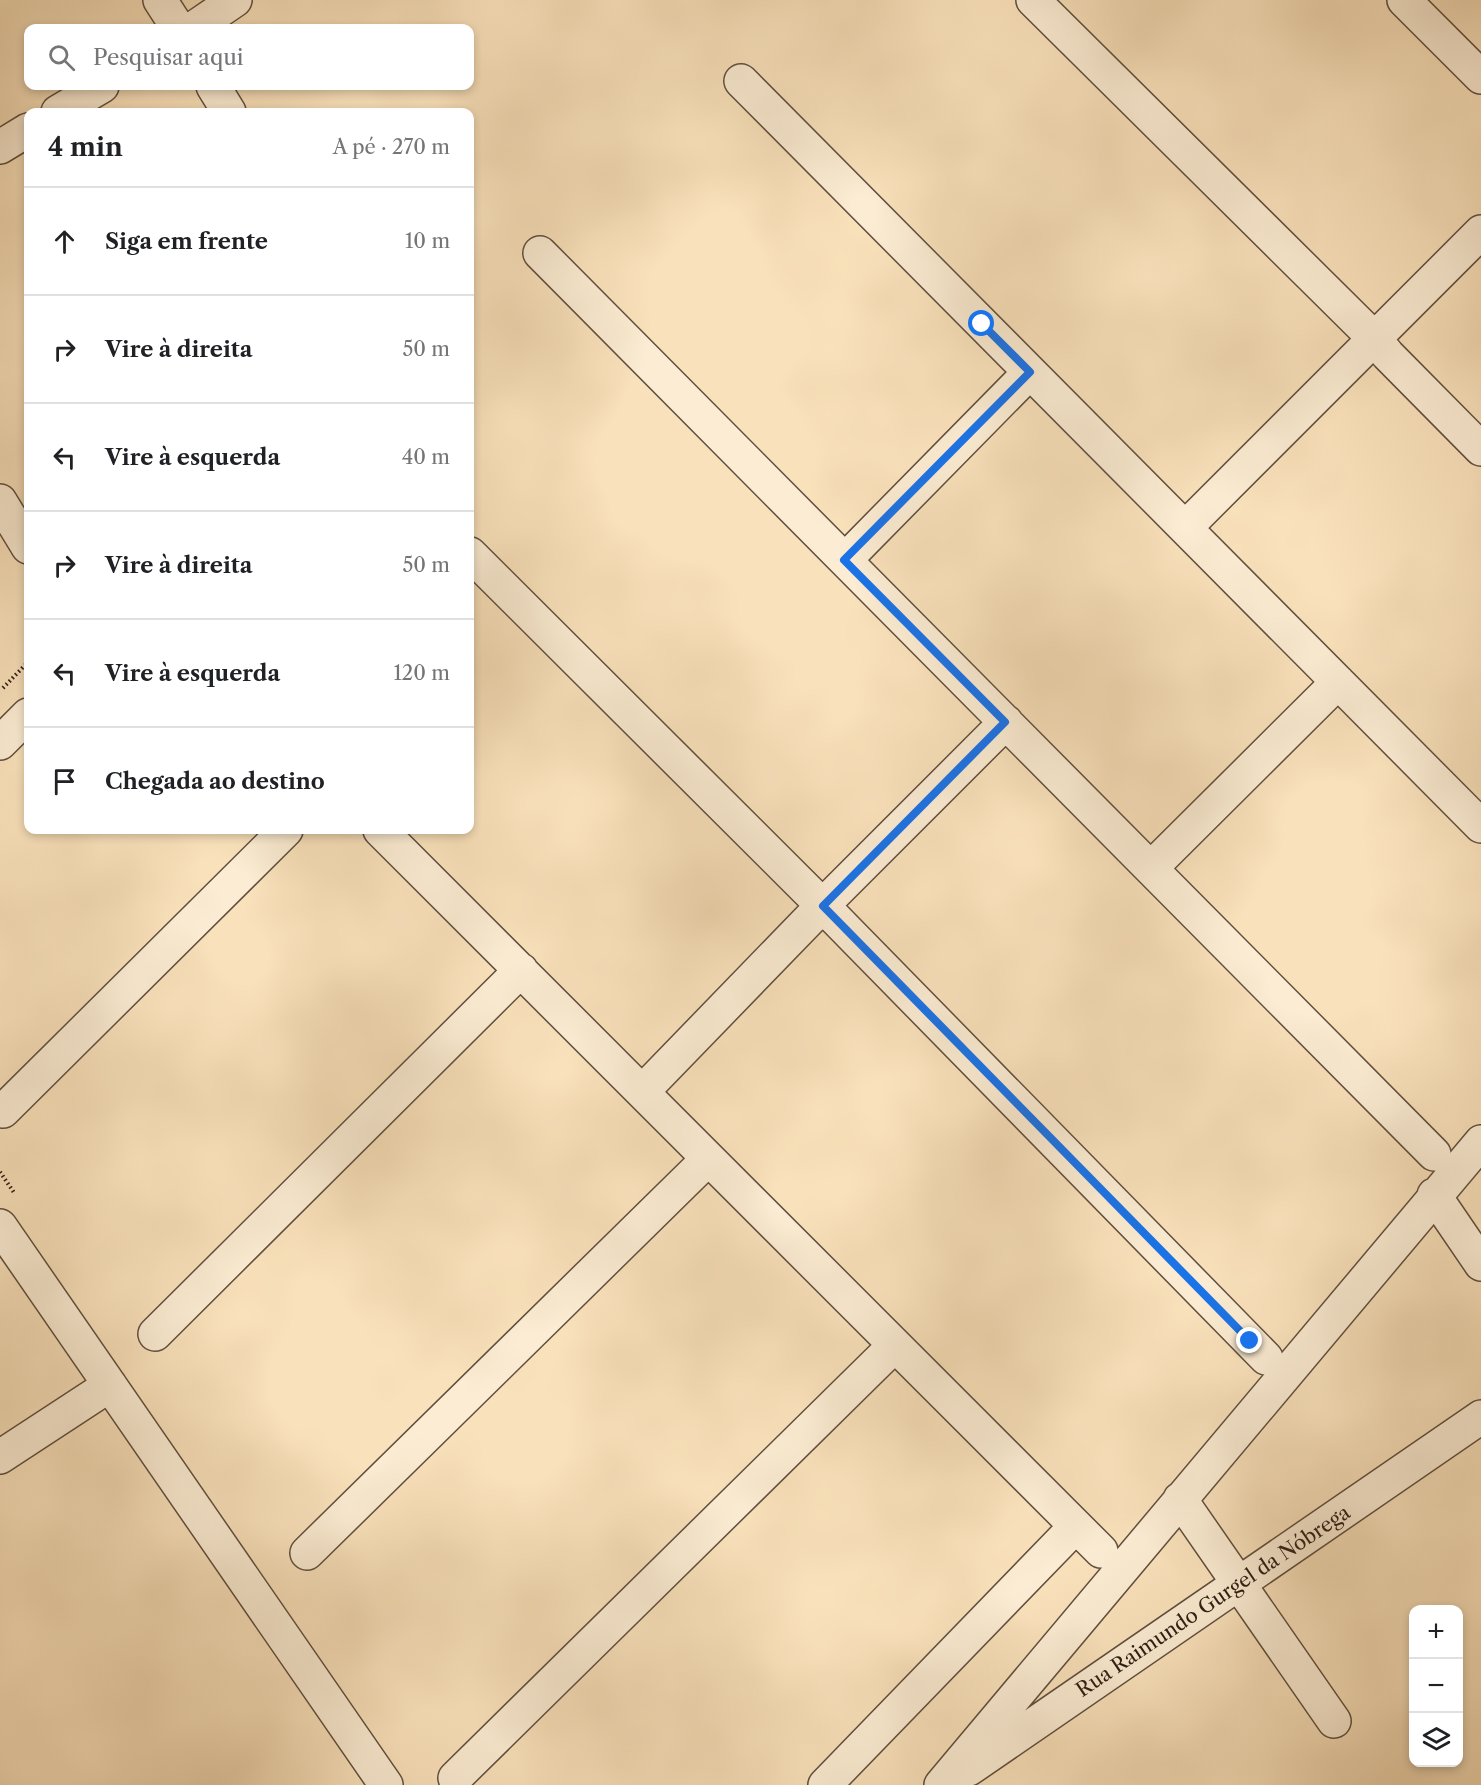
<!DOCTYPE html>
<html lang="pt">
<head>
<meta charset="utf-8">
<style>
  :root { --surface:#fff; --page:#f6f6f6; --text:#202124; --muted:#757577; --line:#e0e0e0 }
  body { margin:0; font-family:"Libre Caslon Text",serif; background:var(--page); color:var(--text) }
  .controls { position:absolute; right:18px; bottom:18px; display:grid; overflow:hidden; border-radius:12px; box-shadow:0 3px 9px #0003 }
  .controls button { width:54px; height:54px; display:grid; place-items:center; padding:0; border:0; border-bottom:2px solid var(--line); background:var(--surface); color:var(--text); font:30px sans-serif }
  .stop { position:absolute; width:18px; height:18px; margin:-14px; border:4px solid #1a73e8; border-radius:50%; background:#fff }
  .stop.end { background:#1a73e8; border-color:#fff; box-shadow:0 2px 6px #0008 }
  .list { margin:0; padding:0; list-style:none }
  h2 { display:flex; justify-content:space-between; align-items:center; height:78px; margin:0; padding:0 24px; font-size:26px }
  h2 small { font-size:20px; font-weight:400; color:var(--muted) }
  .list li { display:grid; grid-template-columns:39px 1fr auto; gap:18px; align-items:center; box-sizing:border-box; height:108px; padding:0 24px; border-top:2px solid var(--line) }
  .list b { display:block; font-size:22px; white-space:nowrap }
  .list em { font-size:20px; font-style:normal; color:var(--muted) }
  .icon { flex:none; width:33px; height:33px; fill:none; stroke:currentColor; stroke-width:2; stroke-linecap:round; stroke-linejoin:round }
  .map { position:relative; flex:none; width:1481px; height:1785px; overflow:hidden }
  .search { position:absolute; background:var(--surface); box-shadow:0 3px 9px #0003; left:24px; top:24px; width:450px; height:66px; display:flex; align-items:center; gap:15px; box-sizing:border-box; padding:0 21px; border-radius:12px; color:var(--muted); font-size:22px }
  .panel { position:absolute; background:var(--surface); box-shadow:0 3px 9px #0003; left:24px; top:108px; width:450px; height:726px; border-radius:12px }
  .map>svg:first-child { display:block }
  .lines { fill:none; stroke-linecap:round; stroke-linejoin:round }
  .minor-casing { stroke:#604f3e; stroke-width:36 }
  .path { stroke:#2d1e15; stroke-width:4; stroke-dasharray:1.5 3; stroke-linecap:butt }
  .minor { stroke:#fbecd3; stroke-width:33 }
  .route { stroke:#1a73e8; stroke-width:8 }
  .labels { text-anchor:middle; stroke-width:4.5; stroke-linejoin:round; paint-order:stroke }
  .street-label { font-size:20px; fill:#2d1e15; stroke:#fbecd3 }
</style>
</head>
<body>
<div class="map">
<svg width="1481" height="1785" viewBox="0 0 1481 1785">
  <rect width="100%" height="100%" fill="#f9e1bb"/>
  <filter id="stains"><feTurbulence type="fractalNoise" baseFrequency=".00333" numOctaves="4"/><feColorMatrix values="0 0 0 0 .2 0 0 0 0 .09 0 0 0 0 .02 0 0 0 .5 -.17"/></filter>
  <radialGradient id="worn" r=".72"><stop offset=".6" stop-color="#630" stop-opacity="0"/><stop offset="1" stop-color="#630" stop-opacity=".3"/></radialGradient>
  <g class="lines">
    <!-- minor casing -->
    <g class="minor-casing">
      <path id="minor" d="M 160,0 L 178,28
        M 1033,0 L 1375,339 L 1388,355 L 1481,449
        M 1404,0 L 1481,77
        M 194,28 L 235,0
        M 741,81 L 1481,826
        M 213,86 L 229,112
        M 58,112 L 102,86
        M 0,147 L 28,130
        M 540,253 L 1434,1154
        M 0,501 L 28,547
        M 1185,528 L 1481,232
        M 470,554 L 823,906 L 1266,1358
        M 845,560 L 1030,372
        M 0,743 L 28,715
        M 380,830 L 1101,1551
        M 1151,868 L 1338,682
        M 642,1092 L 829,899 L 1006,722
        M 3,1111 L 286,830
        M 1434,1195 L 1481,1264
        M 0,1226 L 386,1785
        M 155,1334 L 521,970
        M 0,1457 L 110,1385
        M 1180,1499 L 1334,1721
        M 307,1553 L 708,1159
        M 969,1769 L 1481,1417
        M 455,1778 L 895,1345
        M 825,1785 L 1076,1526
        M 941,1785 L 1481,1142"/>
    </g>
    <!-- path -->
    <path class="path" d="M 3,688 L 28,662
      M 0,1172 L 15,1194"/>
    <!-- minor -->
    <use href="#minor" class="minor"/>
  </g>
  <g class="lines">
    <!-- route -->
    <path class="route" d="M 982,324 L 1030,372 L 844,560 L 1005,722 L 823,906 L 1250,1341"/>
  </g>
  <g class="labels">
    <!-- street labels -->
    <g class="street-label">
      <text transform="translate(1213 1601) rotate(-34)" y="7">Rua Raimundo Gurgel da Nóbrega</text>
    </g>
  </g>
  <rect width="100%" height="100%" filter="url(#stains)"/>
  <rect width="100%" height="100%" fill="url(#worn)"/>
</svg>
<div class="controls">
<button>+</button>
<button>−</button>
<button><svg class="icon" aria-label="layers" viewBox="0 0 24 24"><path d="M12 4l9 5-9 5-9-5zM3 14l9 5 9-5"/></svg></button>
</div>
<div class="stop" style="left:982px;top:324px"></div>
<div class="stop end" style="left:1250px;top:1341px"></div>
<div class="search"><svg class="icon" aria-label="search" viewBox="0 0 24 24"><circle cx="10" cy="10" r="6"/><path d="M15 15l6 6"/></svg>Pesquisar aqui</div>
<section class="panel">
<h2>4 min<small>A pé · 270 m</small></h2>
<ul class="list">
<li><svg class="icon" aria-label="ahead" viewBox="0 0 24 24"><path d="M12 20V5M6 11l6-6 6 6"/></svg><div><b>Siga em frente</b></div><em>10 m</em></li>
<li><svg class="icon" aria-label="right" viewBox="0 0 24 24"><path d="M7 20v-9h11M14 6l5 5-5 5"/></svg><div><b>Vire à direita</b></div><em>50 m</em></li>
<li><svg class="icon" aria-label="left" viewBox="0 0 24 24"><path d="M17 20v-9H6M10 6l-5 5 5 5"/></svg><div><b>Vire à esquerda</b></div><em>40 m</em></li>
<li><svg class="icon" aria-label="right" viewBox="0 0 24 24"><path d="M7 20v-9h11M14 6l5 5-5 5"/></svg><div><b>Vire à direita</b></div><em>50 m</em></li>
<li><svg class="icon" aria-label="left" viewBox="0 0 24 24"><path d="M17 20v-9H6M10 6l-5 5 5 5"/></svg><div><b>Vire à esquerda</b></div><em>120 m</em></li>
<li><svg class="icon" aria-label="arrive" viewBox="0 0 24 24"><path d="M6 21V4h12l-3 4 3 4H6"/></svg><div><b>Chegada ao destino</b></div></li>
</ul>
</section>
</div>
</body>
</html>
